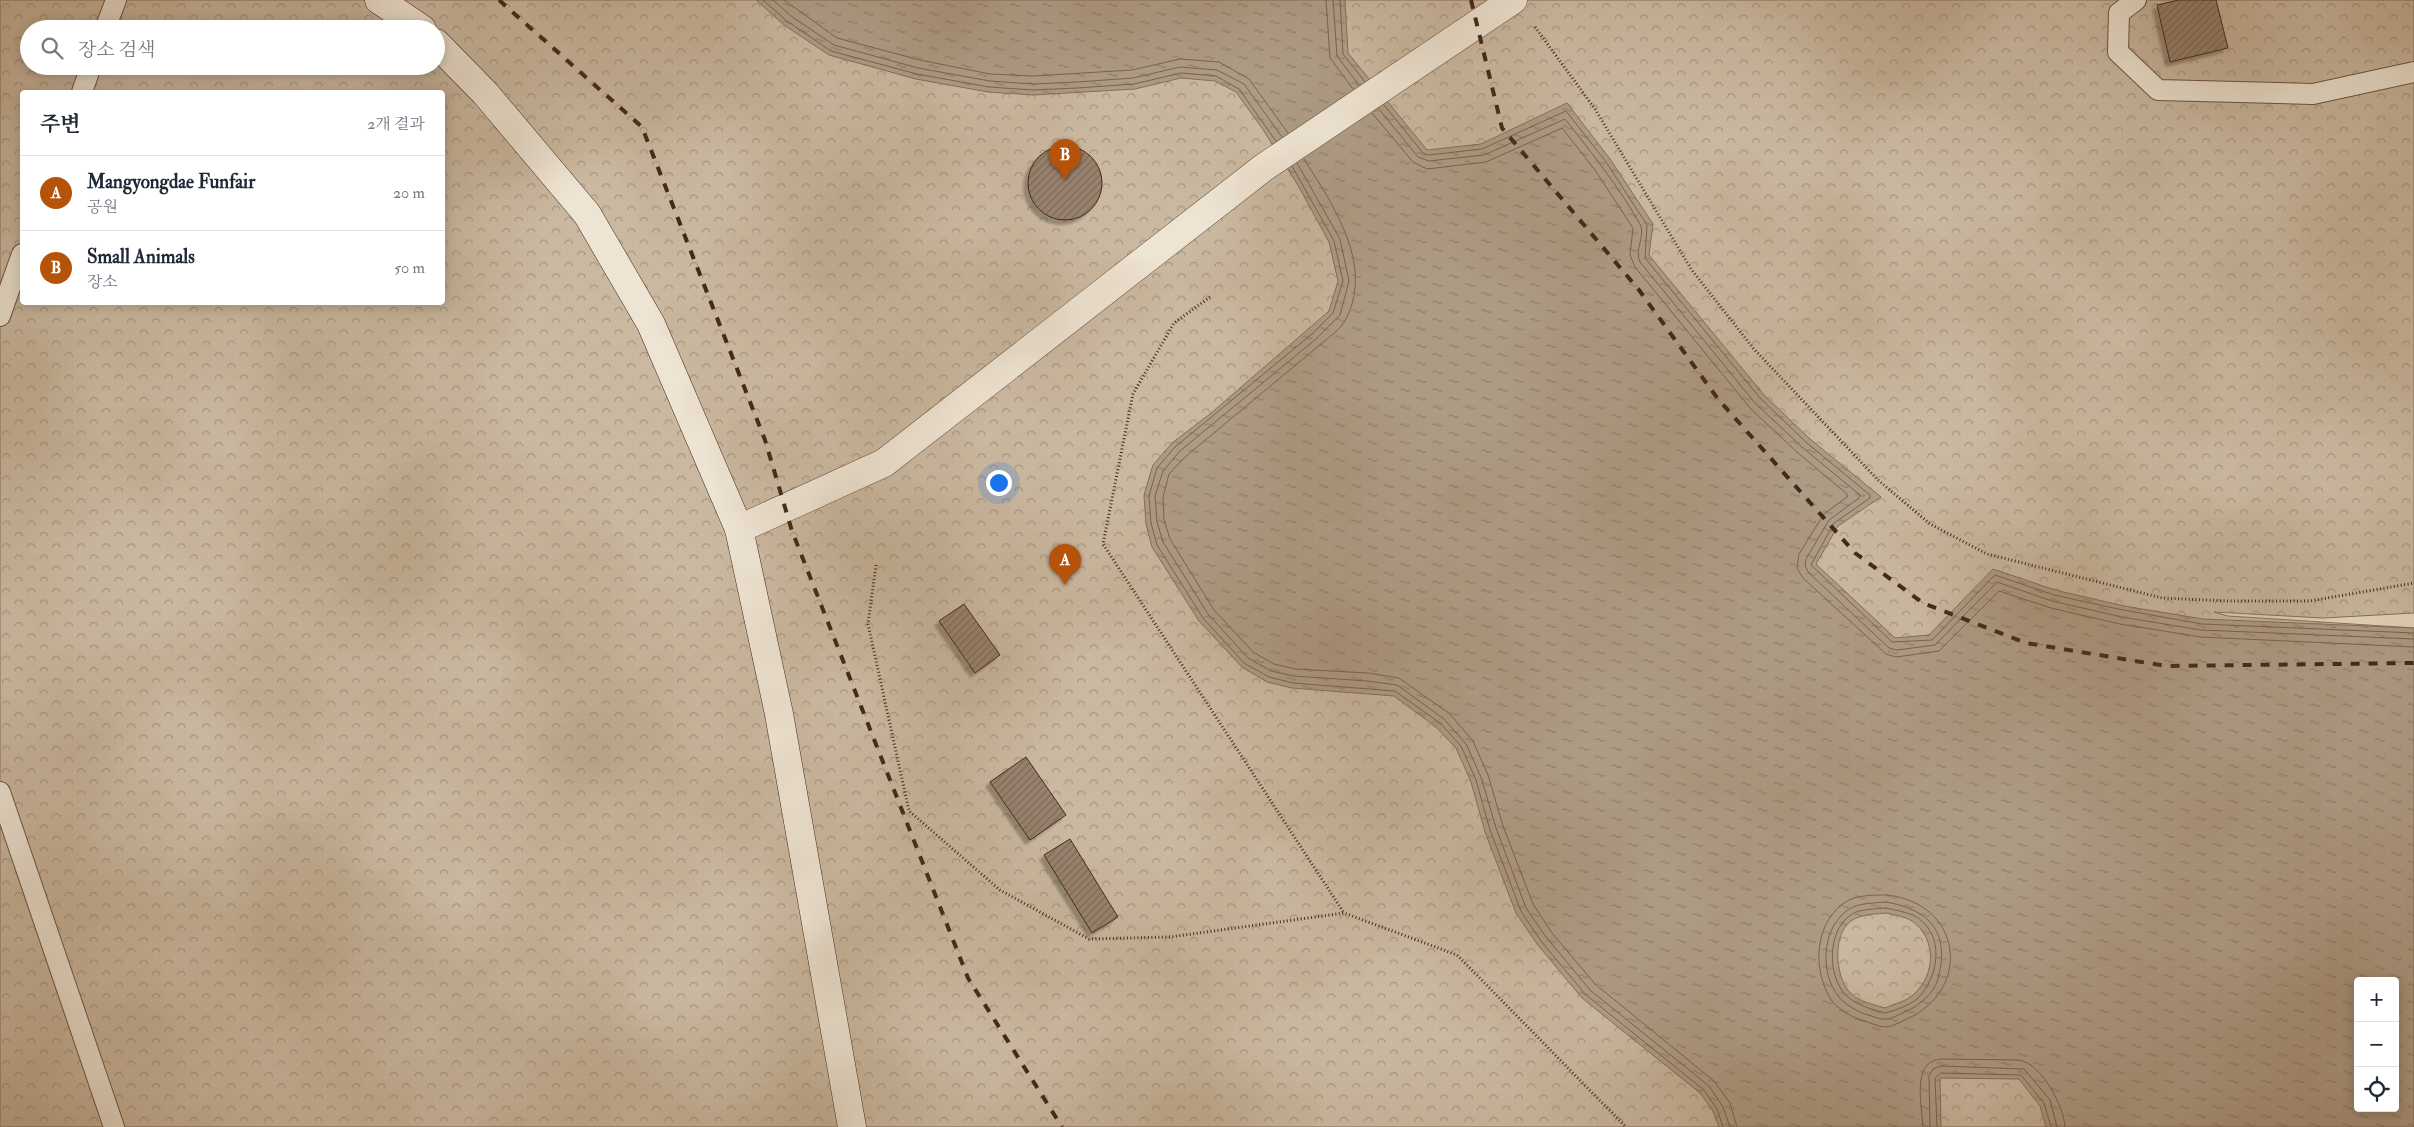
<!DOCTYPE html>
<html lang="ko">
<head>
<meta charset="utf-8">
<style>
  :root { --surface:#fff; --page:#f2f2f3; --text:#1f2937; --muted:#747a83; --line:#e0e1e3; --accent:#b45309 }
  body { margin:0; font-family:"IM FELL Double Pica","Noto Serif KR",serif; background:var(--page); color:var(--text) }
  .controls { position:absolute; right:15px; bottom:15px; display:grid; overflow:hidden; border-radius:5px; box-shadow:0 2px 12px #0003 }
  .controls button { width:45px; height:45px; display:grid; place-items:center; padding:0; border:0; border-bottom:1px solid var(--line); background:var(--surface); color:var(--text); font:25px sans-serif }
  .you { position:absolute; left:998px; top:482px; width:18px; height:18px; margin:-12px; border:4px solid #fff; border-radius:50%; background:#1a73e8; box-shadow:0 0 0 8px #1a73e833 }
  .badge { display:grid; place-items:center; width:32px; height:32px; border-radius:50%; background:var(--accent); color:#fff; font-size:16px; font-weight:700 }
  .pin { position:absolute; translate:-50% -41px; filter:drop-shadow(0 1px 2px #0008) }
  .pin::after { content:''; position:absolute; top:26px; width:18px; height:15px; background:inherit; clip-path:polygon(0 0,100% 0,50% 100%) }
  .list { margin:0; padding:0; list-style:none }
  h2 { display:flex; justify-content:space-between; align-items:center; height:65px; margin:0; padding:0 20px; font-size:21px }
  h2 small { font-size:16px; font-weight:400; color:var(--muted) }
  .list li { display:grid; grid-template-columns:32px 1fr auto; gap:15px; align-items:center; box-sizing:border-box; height:75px; padding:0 20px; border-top:1px solid var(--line) }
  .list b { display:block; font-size:19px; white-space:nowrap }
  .list p { margin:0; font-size:16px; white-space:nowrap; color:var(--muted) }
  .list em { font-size:16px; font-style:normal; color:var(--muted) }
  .icon { flex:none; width:28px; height:28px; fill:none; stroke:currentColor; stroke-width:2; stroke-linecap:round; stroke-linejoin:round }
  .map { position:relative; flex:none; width:2414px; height:1127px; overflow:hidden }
  .search { position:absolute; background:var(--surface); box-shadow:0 2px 12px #0003; left:20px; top:20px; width:425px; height:55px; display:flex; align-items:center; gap:12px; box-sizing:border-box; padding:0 18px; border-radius:28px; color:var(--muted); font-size:19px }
  .panel { position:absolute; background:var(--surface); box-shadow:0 2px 12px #0003; left:20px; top:90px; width:425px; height:215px; border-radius:5px }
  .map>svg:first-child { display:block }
  .forest { fill:url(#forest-crowns); stroke:#87705d; fill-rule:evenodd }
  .water { fill:url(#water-ripples); stroke:#846d5a; fill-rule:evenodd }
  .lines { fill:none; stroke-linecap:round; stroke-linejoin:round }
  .shore { stroke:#796250; stroke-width:1 }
  .building { fill:url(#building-hatch); stroke:#44281a; filter:url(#shadow) }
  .lane-casing { stroke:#6c5442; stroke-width:22 }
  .street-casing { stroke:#6c5442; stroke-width:29 }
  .secondary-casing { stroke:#44281a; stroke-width:29 }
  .path { stroke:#44281a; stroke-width:3; stroke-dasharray:1 2.5; stroke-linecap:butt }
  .lane { stroke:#eee4d3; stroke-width:20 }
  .street { stroke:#eee4d3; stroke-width:28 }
  .secondary { stroke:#eee4d3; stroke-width:28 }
  .rail { stroke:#44281a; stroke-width:4; stroke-dasharray:9 9; stroke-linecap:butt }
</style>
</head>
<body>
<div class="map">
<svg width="2414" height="1127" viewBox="0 0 2414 1127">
  <defs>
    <pattern id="forest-crowns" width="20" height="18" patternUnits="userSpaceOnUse" patternTransform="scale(1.25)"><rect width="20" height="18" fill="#cab8a0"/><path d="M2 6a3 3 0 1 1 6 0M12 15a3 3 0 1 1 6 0" fill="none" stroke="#a69682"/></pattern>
    <pattern id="water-ripples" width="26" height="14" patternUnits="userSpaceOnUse" patternTransform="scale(1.25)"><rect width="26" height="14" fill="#ae9b85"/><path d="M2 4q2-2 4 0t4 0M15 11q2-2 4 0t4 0" fill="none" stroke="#8f7e6c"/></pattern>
    <pattern id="building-hatch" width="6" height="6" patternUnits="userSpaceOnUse" patternTransform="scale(1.25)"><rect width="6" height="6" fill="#98826e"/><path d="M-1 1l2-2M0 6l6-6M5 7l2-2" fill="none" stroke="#7e6a5a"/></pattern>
    <filter id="shadow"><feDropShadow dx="-4.5" dy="4.5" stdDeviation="1" flood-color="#0004"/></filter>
  </defs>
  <rect width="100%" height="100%" fill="#e5d6bc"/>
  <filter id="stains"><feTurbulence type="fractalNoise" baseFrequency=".004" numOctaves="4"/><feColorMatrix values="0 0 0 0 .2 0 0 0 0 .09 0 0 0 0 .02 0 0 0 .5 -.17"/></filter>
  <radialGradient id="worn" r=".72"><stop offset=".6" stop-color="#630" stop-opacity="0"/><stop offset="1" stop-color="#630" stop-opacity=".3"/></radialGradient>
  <!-- forest -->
  <path class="forest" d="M 0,0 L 2131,0 L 2115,53 L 2156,92 L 2232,96 L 2414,75 L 2414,613 L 2323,618 L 2214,612 L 2228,616 L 2414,628 L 2414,1127 L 0,1127 ZM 29,29 L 436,29 L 436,66 L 29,66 ZM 22,92 L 442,92 L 442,302 L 22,302 ZM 2358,981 L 2395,981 L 2395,1108 L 2358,1108 Z
    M 2146,0 L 2414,0 L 2414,66 L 2313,88 L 2160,84 L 2124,50 L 2125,17 Z"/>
  <!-- water -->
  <path class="water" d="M 756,0 L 1345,0 L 1348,53 L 1427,150 L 1481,144 L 1567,103 L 1610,159 L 1653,224 L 1649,255 L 1764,395 L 1810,439 L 1881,497 L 1838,526 L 1816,564 L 1895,638 L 1929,635 L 1993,569 L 2055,590 L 2124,606 L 2203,619 L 2414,628 L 2414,1127 L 2046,1127 L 2040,1106 L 2019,1079 L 1940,1078 L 1941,1127 L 1719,1127 L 1713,1111 L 1700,1093 L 1582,998 L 1537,944 L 1516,913 L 1485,832 L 1471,782 L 1456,748 L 1436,727 L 1394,696 L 1292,688 L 1267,682 L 1242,667 L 1199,621 L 1152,547 L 1146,524 L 1144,495 L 1153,465 L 1172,443 L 1210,414 L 1329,311 L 1338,281 L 1329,242 L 1299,187 L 1262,128 L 1236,92 L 1215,81 L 1181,78 L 1135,89 L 1033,95 L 988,92 L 916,79 L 829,55 L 784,25 ZM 1886,913 C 1894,915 1906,917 1912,921 C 1937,939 1936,975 1913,995 C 1907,1001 1894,1004 1885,1008 C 1872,1004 1855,1001 1847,989 C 1834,970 1832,925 1859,917 C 1867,914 1878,914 1886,913 ZM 2358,981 L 2395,981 L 2395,1108 L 2358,1108 Z"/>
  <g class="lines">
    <!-- shore -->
    <path class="shore" d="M 763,0 L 787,21 L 831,51 L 917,74 L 989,87 L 1033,90 L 1077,88 L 1134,84 L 1181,73 L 1216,76 L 1239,89 L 1276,141
      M 773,0 L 791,16 L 834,45 L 918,68 L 990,81 L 1033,84 L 1077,82 L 1133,78 L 1180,67 L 1217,70 L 1244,84 L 1282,137
      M 784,0 L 837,38 L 920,60 L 990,74 L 1033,76 L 1132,70 L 1180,59 L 1219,62 L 1249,79 L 1288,133
      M 1326,0 L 1330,58 L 1353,89
      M 1333,0 L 1337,56 L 1359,85
      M 1340,0 L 1343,54 L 1365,82
      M 1384,105 L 1423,153 L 1428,155 L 1482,149 L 1566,111 L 1606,162 L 1647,225 L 1645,258 L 1760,398 L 1807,443 L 1870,495 L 1870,498 L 1834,523 L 1811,565 L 1892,642 L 1932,640 L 1995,575 L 2054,595 L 2123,610 L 2202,624 L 2414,633
      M 1378,108 L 1418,157 L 1429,161 L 1484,155 L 1565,119 C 1591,152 1619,187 1640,224 C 1646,235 1634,250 1640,262 L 1755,403 L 1803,448 L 1860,495 L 1859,498 L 1829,520 L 1806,559 L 1805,566 L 1809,573 L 1889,648 L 1897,650 L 1935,645 L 1997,582 L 2052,601 L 2122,617 L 2201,630 L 2414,639
      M 1372,113 L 1413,162 L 1427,169 L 1486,162 L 1562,128 L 1595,170 L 1633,228 L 1630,255 L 1635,267 L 1750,408 L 1798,453 L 1847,494 L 1847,497 L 1824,514 L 1799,554 L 1797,568 L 1803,578 L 1886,654 L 1896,657 L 1939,651 L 1999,591 L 2051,608 L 2120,624 L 2201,637 L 2414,647
      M 1304,159 C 1333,205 1374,264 1346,319 C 1341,329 1329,337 1321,344 L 1185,457 L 1169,474 L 1163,497 L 1164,520 L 1170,539 L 1214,610 L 1253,652 L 1274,664 L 1295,669 L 1368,673 L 1399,678 L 1450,714 L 1473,741 L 1488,775 L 1503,826 L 1533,904 L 1552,933 L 1595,984 L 1714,1081 L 1730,1103 L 1737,1127
      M 1297,163 L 1340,239 L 1349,281 L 1340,315 L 1316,339 L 1180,451 L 1163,471 L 1155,496 L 1157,522 L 1163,542 L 1208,614 L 1248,658 L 1271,671 L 1294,676 L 1367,681 L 1397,685 L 1444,719 L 1466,744 L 1481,777 L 1496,828 L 1526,908 L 1546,937 L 1590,990 L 1709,1086 L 1723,1107 L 1730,1127
      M 1292,166 L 1334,241 L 1343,281 L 1333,313 L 1312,334 L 1175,447 L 1157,468 L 1149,496 L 1151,523 L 1157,545 L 1203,618 L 1244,663 L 1269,677 L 1293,683 L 1395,691 L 1440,723 L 1461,746 L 1476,780 L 1490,830 L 1521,911 L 1541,941 L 1585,994 L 1704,1090 L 1717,1109 L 1723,1127
      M 1887,895 C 1962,903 1973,989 1907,1019 C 1901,1022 1893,1026 1886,1027 C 1880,1027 1873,1024 1868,1022 C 1855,1019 1840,1011 1832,1001 C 1811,970 1814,919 1849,900 C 1859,895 1875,895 1887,895 Z
      M 1886,902 C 1932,910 1950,934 1938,979 C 1934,993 1920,1005 1907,1011 C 1901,1013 1893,1019 1886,1019 C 1880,1020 1873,1016 1868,1015 C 1858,1012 1846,1005 1839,997 C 1818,972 1822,922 1853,907 C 1862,903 1876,903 1886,902 Z
      M 1886,908 C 1895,910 1905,912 1913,915 C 1946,932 1940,977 1917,999 C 1910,1005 1894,1011 1885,1013 C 1871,1009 1854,1005 1844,993 C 1826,972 1828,924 1856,912 C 1864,909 1877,909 1886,908 Z
      M 1923,1127 C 1922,1106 1911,1061 1941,1059 L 2019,1060 C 2041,1063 2064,1106 2065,1127
      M 1930,1127 L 1929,1076 L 1933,1069 L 1941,1066 L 2024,1069 L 2050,1100 L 2057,1127
      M 1937,1127 L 1935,1078 L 1941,1073 L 2021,1075 L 2044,1103 L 2051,1127"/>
  </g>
  <!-- building -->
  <path class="building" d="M 2179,0 L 2216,0 L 2228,48 L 2170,62 L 2157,5 Z
    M1028 183a37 37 0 1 1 74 0a37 37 0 1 1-74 0Z
    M 964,604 L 1000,655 L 975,673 L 939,621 Z
    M 1026,757 L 1066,815 L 1030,840 L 990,782 Z
    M 1070,839 L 1118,917 L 1092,933 L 1044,855 Z"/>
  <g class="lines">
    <!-- lane casing -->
    <g class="lane-casing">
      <path id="lane" d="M 2136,0 L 2119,13 L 2118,52 L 2158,90 L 2313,94 L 2414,72
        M 105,29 L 116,0
        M 82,92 L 91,66
        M 0,316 L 22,254
        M 0,792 L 114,1127"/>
    </g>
    <!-- street casing -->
    <g class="street-casing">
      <path id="street" d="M 739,529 L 884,463 L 1263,168 L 1513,0"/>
    </g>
    <!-- secondary casing -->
    <g class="secondary-casing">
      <path id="secondary" d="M 379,0 L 422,29
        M 436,43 L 485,93 L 587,214 L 651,324 L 739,529 L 779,714 L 852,1127"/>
    </g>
    <!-- path -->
    <path class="path" d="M 1535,27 L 1595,109 L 1691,269 L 1753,348 L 1878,480 L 1930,524 L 1987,554 L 2162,598 L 2228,601 L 2310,601 L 2414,583
      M 1210,297 L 1174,323 L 1133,394 L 1103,544 L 1344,913
      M 876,565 L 868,624 L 909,811 L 1000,890 L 1089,939 L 1170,937 L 1344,913 L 1457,955 L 1626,1127"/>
    <!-- lane -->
    <use href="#lane" class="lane"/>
    <!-- street -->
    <use href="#street" class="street"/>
    <!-- secondary -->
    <use href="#secondary" class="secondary"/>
    <!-- rail -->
    <path class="rail" d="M 499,0 L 642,127 L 765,440 L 792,531 L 968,978 L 1062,1127
      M 1471,0 L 1502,128 L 1639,290 L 1718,399 L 1855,553 L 1923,603 L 2026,643 L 2166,666 L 2414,663"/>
  </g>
  <rect width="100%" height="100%" filter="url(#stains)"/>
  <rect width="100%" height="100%" fill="url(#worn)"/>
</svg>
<div class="controls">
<button>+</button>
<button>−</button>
<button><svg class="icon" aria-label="locate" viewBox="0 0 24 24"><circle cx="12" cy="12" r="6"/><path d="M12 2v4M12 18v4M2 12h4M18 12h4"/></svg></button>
</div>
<div class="you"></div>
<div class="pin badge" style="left:1065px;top:585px">A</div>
<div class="pin badge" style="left:1065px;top:180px">B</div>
<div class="search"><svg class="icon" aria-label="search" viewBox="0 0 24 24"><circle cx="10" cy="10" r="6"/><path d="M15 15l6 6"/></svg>장소 검색</div>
<section class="panel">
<h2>주변<small>2개 결과</small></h2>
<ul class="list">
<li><span class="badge">A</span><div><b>Mangyongdae Funfair</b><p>공원</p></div><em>20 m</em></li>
<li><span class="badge">B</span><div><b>Small Animals</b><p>장소</p></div><em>50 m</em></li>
</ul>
</section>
</div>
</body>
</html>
